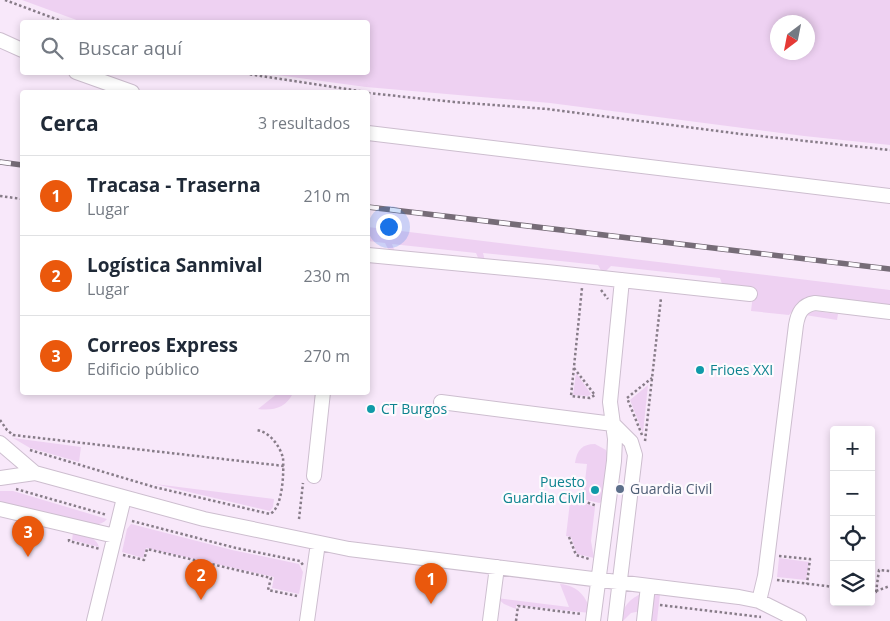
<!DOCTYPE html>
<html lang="es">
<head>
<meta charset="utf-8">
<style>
  :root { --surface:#fff; --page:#f6f6f7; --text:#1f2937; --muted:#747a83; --line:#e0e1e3; --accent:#ea580c }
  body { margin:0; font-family:"Open Sans",sans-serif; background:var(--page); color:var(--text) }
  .controls { position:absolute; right:15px; bottom:15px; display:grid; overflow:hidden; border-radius:5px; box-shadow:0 2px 8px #0003 }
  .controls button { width:45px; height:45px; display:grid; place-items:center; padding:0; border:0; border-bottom:1px solid var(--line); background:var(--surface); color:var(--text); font:25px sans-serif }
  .compass { position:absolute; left:770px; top:15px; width:45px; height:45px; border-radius:50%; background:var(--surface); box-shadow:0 2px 8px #0003; rotate:212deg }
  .you { position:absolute; left:388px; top:226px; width:18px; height:18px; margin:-12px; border:4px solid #fff; border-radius:50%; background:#1a73e8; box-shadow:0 0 0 8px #1a73e833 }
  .badge { display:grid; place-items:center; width:32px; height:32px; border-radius:50%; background:var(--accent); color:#fff; font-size:16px; font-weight:700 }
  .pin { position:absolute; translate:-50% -41px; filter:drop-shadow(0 1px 2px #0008) }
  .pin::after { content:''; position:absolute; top:26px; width:18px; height:15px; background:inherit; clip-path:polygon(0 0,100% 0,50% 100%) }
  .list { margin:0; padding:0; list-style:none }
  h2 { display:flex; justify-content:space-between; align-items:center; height:65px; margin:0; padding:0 20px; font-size:21px }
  h2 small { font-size:16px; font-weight:400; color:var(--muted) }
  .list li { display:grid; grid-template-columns:32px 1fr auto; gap:15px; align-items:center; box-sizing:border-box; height:80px; padding:0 20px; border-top:1px solid var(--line) }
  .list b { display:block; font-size:19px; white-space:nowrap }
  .list p { margin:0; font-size:16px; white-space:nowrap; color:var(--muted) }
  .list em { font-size:16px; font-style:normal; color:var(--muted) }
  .icon { flex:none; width:28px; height:28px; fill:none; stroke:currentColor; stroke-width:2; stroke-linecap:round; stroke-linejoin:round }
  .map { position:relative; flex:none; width:890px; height:621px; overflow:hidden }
  .search { position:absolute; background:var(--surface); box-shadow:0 2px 8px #0003; left:20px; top:20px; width:350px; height:55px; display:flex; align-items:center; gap:12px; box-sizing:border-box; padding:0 18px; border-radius:5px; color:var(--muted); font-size:19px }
  .panel { position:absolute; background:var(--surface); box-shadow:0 2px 8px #0003; left:20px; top:90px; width:350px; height:305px; border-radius:5px }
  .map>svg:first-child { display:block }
  .green { fill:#eed1f2; fill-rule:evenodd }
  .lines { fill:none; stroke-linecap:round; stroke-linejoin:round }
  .minor-casing { stroke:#cdbecf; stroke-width:16 }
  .path { stroke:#877c88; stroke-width:2.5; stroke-dasharray:2.5 2.5; stroke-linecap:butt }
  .minor { stroke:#fff; stroke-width:14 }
  .rail-casing { stroke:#766c77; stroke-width:5.5 }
  .rail { stroke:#fdfafe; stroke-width:4; stroke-dasharray:11; stroke-linecap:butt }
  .culture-dot { fill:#0f9aa8; stroke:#fdfafe; stroke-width:2 }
  .service-dot { fill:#5c6f8a; stroke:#fdfafe; stroke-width:2 }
  .labels { text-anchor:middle; stroke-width:4.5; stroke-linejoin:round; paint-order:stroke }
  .culture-label { font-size:14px; fill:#0d838f; stroke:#fdfafe; text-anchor:start }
  .service-label { font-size:14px; fill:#4e5e75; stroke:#fdfafe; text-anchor:start }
</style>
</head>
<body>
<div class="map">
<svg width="890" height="621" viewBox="0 0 890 621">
  <rect width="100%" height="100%" fill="#f8e8fa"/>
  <!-- green -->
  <path class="green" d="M 22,0 L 890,0 L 890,145 L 804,136 L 550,103 L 366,87 L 262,73 L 368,72 L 368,22 L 82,22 ZM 778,22 L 808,22 L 808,52 L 778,52 Z
    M 368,227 L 890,290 L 890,305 L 814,296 L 801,300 L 789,315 L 751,311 L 754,287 L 722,284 L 720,278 L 611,266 L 603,274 L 598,265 L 483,253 L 485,261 L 479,260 L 476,253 L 392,244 L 395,252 L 389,251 L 385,243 L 368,241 Z
    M 813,311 L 838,314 L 837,320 L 805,315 Z
    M 576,373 L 591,394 L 588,396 L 573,395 Z
    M 648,385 L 643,433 L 630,400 Z
    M 278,393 L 293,393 C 286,408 273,411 258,409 Z
    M 13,438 L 81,447 L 79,462 L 30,448 Z
    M 595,444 L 606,450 L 608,456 L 602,502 L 599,503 L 583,499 L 587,464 L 575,463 C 577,450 582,444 595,444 Z
    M 155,484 L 274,499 L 273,507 L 270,511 Z
    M 0,491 L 13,491 L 107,519 C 99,529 86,522 74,519 L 72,522 L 0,504 Z
    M 570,502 L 583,503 L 595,507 L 591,541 L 594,558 L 577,554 L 571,537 L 566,536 Z
    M 131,524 L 232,550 L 299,564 L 303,572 L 299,594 L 272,588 L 274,577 L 146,548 L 143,558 L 122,552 L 127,529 Z
    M 73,533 C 83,535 96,536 99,547 L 72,540 Z
    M 779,558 L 809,562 L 806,580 L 777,577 Z
    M 560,584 C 577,585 588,597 590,613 L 516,605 L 516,609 L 504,604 L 497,598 L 569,607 Z
    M 643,593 L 641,611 L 631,613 L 623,621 L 620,621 C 623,606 629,599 643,593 Z
    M 651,593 L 660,594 L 657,621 L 647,621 Z"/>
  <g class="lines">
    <!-- minor casing -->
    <g class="minor-casing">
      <path id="minor" d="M 0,40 L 22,50
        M 76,72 L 132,92
        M 368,133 L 890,196
        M 368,255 L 547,272 L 750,294
        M 441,402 L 613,424
        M 613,424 L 631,442 L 635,455 L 615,621
        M 0,443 L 35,473
        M 314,476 L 323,392
        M 0,478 L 35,473 L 204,519 L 349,549 L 739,597 L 759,601 L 799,621
        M 0,509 L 115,536
        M 759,601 L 765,576 L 796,325 C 798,313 802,305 815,303 L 890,312
        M 94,621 L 124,498
        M 307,621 L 318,543
        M 490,621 L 497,567
        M 593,621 L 614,461 L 615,439 L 610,402 L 622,280
        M 644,621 L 648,586"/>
    </g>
    <!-- path -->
    <path class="path" d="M 5,0 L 64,22
      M 235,72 L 366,92
      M 368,93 L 454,102 L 547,109 L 741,134 L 890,150
      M 0,196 L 22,199
      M 601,290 L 608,299
      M 574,368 L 595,395 L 590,398 L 571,396 L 582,288
      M 0,420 L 7,430 L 13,435 L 284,466
      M 642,435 L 627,398 L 652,378
      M 645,441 L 661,298
      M 30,450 L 154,487 L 270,514 C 283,508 284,471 283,458 C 280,446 269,431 256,430
      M 16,489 L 107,515
      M 583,501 L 597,506
      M 299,519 L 303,483
      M 132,521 L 236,548 L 300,561 L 303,565
      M 569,537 L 576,555 L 589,559
      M 69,539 L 69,541 L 100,549
      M 123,555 L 144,560 L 147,549 L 271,578 L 268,590 L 297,596
      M 779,556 L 810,559 L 807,584
      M 777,580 L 834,587
      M 871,591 L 876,592 L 879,570 L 890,571
      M 876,591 L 890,586
      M 660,605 L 761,617
      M 516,621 L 518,606 L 581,614"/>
    <!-- minor -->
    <use href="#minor" class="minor"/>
    <!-- rail casing -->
    <g class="rail-casing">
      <path id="rail" d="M 0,162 L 22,165
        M 368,207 L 890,269"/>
    </g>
    <!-- rail -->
    <use href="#rail" class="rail"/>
  </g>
  <!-- markers -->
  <g class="culture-dot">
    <circle cx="700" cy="370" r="5"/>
    <circle cx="371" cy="409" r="5"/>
    <circle cx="595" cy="490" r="5"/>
  </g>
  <circle class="service-dot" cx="620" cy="489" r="5"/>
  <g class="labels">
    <!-- culture labels -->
    <g class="culture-label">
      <text x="710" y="375">Frioes XXI</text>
      <text x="381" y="414">CT Burgos</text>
      <text x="585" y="487" text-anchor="end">Puesto<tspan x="585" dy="16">Guardia Civil</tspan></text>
    </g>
    <!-- service labels -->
    <g class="service-label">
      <text x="630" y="494">Guardia Civil</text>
    </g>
  </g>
</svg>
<div class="controls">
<button>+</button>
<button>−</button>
<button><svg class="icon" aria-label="locate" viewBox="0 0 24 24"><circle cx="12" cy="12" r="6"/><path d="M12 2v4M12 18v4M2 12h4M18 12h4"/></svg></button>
<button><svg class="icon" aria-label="layers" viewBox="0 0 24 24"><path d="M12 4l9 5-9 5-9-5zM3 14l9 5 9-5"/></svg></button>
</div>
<svg class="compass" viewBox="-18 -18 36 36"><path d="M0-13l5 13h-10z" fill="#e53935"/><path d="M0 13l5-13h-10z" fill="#747a83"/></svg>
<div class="you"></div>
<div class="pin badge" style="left:431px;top:604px">1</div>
<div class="pin badge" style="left:201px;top:600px">2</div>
<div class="pin badge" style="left:28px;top:557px">3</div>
<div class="search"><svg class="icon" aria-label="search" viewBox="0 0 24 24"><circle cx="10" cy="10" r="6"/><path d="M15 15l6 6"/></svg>Buscar aquí</div>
<section class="panel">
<h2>Cerca<small>3 resultados</small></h2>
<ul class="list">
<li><span class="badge">1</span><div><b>Tracasa - Traserna</b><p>Lugar</p></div><em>210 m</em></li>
<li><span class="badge">2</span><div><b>Logística Sanmival</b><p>Lugar</p></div><em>230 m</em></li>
<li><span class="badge">3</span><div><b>Correos Express</b><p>Edificio público</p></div><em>270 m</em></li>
</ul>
</section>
</div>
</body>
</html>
